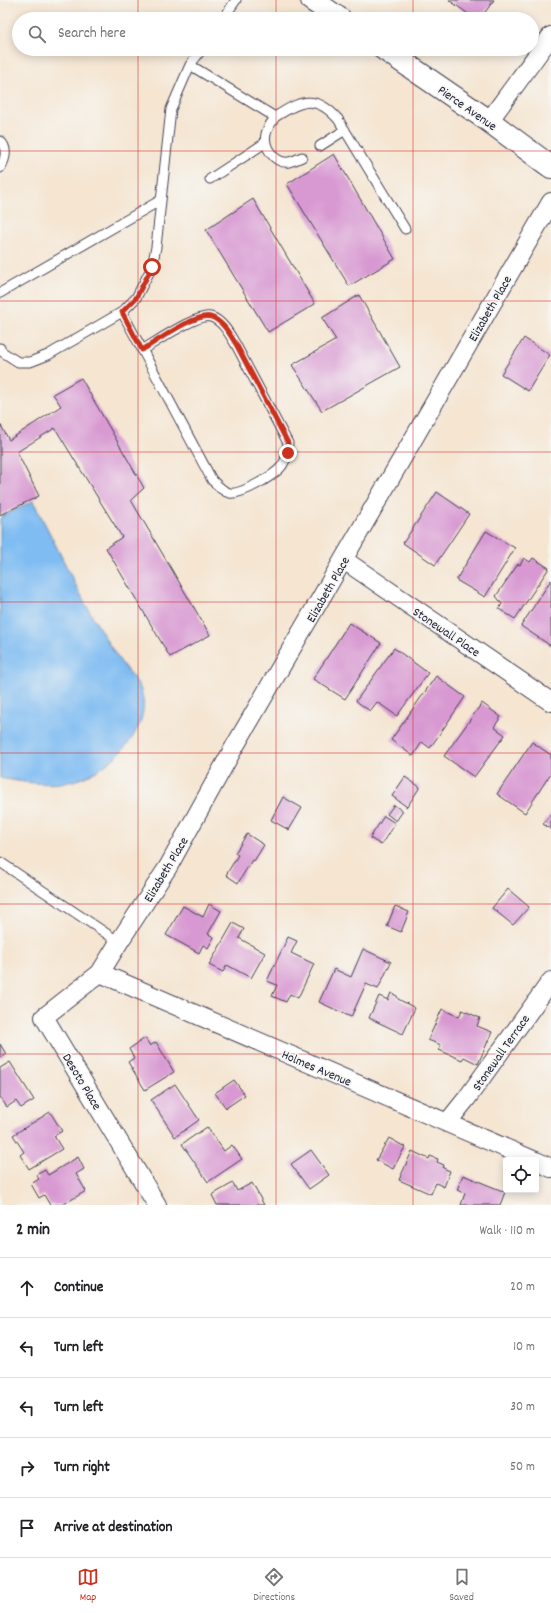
<!DOCTYPE html>
<html lang="en">
<head>
<meta charset="utf-8">
<style>
  :root { --surface:#fff; --page:#f6f6f6; --text:#202124; --muted:#757577; --line:#e0e0e0; --accent:#c8321e }
  body { margin:0; font-family:Dekko,sans-serif; background:var(--page); color:var(--text) }
  .controls { position:absolute; right:12px; bottom:12px; display:grid; overflow:hidden; border-radius:4px; box-shadow:0 2px 10px #0003 }
  .controls button { width:36px; height:36px; display:grid; place-items:center; padding:0; border:0; border-bottom:1px solid var(--line); background:var(--surface); color:var(--text); font:20px sans-serif }
  .stop { position:absolute; width:12px; height:12px; margin:-9px; border:3px solid #c8321e; border-radius:50%; background:#fff }
  .stop.end { background:#c8321e; border-color:#fff; box-shadow:0 1px 4px #0008 }
  .list { margin:0; padding:0; list-style:none }
  h2 { display:flex; justify-content:space-between; align-items:center; height:52px; margin:0; padding:0 16px; font-size:17px }
  h2 small { font-size:13px; font-weight:400; color:var(--muted) }
  .list li { display:grid; grid-template-columns:26px 1fr auto; gap:12px; align-items:center; box-sizing:border-box; height:60px; padding:0 16px; border-top:1px solid var(--line) }
  .list b { display:block; font-size:15px; white-space:nowrap }
  .list em { font-size:13px; font-style:normal; color:var(--muted) }
  .icon { flex:none; width:22px; height:22px; fill:none; stroke:currentColor; stroke-width:2; stroke-linecap:round; stroke-linejoin:round }
  .map { position:relative; flex:none; width:551px; height:1205px; overflow:hidden }
  .search { position:absolute; background:var(--surface); box-shadow:0 2px 10px #0003; left:12px; right:12px; top:12px; height:44px; display:flex; align-items:center; gap:10px; box-sizing:border-box; padding:0 14px; border-radius:22px; color:var(--muted); font-size:15px }
  .sheet { height:352px; background:var(--surface) }
  nav { display:flex; justify-content:space-around; align-items:center; box-sizing:border-box; height:56px; border-top:1px solid var(--line); background:var(--surface); font-size:11px; color:var(--muted) }
  nav a { display:grid; justify-items:center; gap:2px }
  nav .on { color:var(--accent) }
  .map>svg:first-child { display:block }
  .water { fill:#7fbcf2; stroke:#506f96 }
  .building { fill:#d899d2 }
  .lines { fill:none; stroke-linecap:round; stroke-linejoin:round }
  .service-casing { stroke:#423f52; stroke-width:11 }
  .minor-casing { stroke:#423f52; stroke-width:20 }
  .primary-casing { stroke:#423f52; stroke-width:24 }
  .service { stroke:#fff; stroke-width:9 }
  .minor { stroke:#fff; stroke-width:18 }
  .primary { stroke:#fff; stroke-width:22 }
  .route { stroke:#c8321e; stroke-width:5 }
  .grid { fill:none; stroke:#d62828; stroke-width:1; stroke-opacity:0.55 }
  .labels { text-anchor:middle; stroke-width:3.5; stroke-linejoin:round; paint-order:stroke }
  .street-label { font-size:13px; fill:#22223b; stroke:#f6f6f2 }
</style>
</head>
<body>
<div class="map">
<svg width="551" height="1205" viewBox="0 0 551 1205">
  <rect width="100%" height="100%" fill="#f6f6f2"/>
  <filter id="ink" filterUnits="userSpaceOnUse"><feTurbulence type="fractalNoise" baseFrequency=".025" numOctaves="2"/><feDisplacementMap in="SourceGraphic" scale="8" xChannelSelector="R" yChannelSelector="G"/><feConvolveMatrix kernelMatrix="1 2 1 2 8 2 1 2 1" color-interpolation-filters="sRGB"/></filter>
  <filter id="wash" filterUnits="userSpaceOnUse"><feTurbulence type="fractalNoise" baseFrequency=".012" numOctaves="4" result="noise"/><feDisplacementMap in="SourceGraphic" scale="16" xChannelSelector="R" yChannelSelector="G"/><feGaussianBlur stdDeviation="0.9" result="paint"/><feColorMatrix in="noise" values="0 0 0 0 0 0 0 0 0 0 0 0 0 0 0 0 0 1.4 0 .05"/><feComposite in="paint" operator="in"/></filter>
  <g filter="url(#wash)">
    <rect width="100%" height="100%" fill="#f5e5d1"/>
    <!-- water -->
    <path class="water" d="M 33,501 C 53,538 70,576 90,612 C 100,629 114,654 126,669 C 132,677 140,683 142,694 C 152,733 104,775 69,782 C 47,786 22,782 0,778 L 0,519 L 1,517 Z"/>
    <g id="blocks">
      <!-- building -->
      <path class="building" d="M 449,0 L 494,0 L 480,19 L 475,19 Z
        M 334,154 L 395,259 L 349,286 L 287,184 Z
        M 253,199 L 315,304 L 268,332 L 206,230 Z
        M 359,295 L 400,367 L 322,411 L 292,365 L 336,340 L 322,318 Z
        M 524,338 L 550,355 L 528,391 L 501,374 Z
        M 81,378 L 144,488 L 131,500 L 210,635 L 170,657 L 106,548 L 122,537 L 55,428 L 17,452 L 39,496 L 0,515 L 0,424 L 9,440 L 61,406 L 53,394 Z
        M 437,492 L 469,514 L 435,565 L 403,543 Z
        M 486,531 L 515,548 L 485,597 L 456,580 Z
        M 524,558 L 530,562 L 533,558 L 549,568 L 515,619 L 499,609 L 502,604 L 496,596 L 518,564 L 520,565 Z
        M 551,580 L 551,646 L 521,626 Z
        M 349,623 L 381,643 L 345,699 L 313,679 Z
        M 394,648 L 428,673 L 397,716 L 377,702 L 370,711 L 356,701 Z
        M 436,676 L 465,697 L 430,748 L 422,742 L 413,756 L 391,740 Z
        M 482,703 L 501,717 L 494,727 L 505,735 L 474,777 L 444,756 Z
        M 532,742 L 551,755 L 551,773 L 525,813 L 497,794 Z
        M 405,777 L 420,787 L 407,807 L 392,796 Z
        M 283,797 L 302,808 L 289,830 L 271,820 Z
        M 394,805 L 403,811 L 396,821 L 387,814 Z
        M 551,813 L 551,829 L 543,824 Z
        M 384,816 L 395,823 L 381,845 L 370,838 Z
        M 247,834 L 264,845 L 254,861 L 252,860 L 238,883 L 226,875 L 238,855 L 235,853 Z
        M 508,889 L 529,907 L 513,925 L 492,908 Z
        M 209,904 L 221,911 L 208,934 L 214,937 L 208,948 L 203,945 L 199,953 L 166,935 L 183,906 L 203,917 Z
        M 395,906 L 409,912 L 401,932 L 387,926 Z
        M 233,923 L 244,929 L 239,938 L 265,953 L 251,978 L 227,965 L 223,972 L 209,965 Z
        M 288,937 L 297,941 L 291,953 L 314,964 L 298,998 L 290,994 L 286,1002 L 272,996 L 277,985 L 267,981 Z
        M 363,949 L 391,962 L 378,989 L 366,984 L 351,1017 L 319,1002 L 334,969 L 351,977 Z
        M 391,993 L 397,996 L 398,999 L 415,1008 L 403,1034 L 369,1018 L 379,996 L 388,1000 Z
        M 442,1009 L 459,1017 L 462,1010 L 480,1018 L 477,1026 L 492,1032 L 478,1064 L 464,1057 L 462,1060 L 439,1050 L 441,1045 L 428,1040 Z
        M 145,1038 L 150,1046 L 156,1042 L 174,1072 L 145,1090 L 128,1062 L 134,1058 L 129,1049 Z
        M 0,1044 L 6,1054 L 0,1058 Z
        M 10,1062 L 34,1100 L 21,1108 L 16,1101 L 7,1107 L 0,1097 L 0,1068 Z
        M 234,1080 L 245,1095 L 226,1108 L 215,1093 Z
        M 175,1084 L 199,1120 L 175,1137 L 151,1100 Z
        M 50,1112 L 62,1131 L 54,1136 L 62,1149 L 29,1169 L 20,1155 L 24,1152 L 13,1135 Z
        M 207,1127 L 224,1151 L 232,1145 L 242,1159 L 208,1182 L 182,1144 Z
        M 389,1138 L 405,1147 L 393,1169 L 376,1160 Z
        M 311,1150 L 329,1175 L 309,1189 L 291,1164 Z
        M 412,1151 L 429,1159 L 430,1156 L 438,1159 L 437,1162 L 444,1165 L 443,1168 L 450,1171 L 444,1187 L 436,1183 L 431,1194 L 399,1180 Z
        M 78,1157 L 84,1169 L 76,1174 L 86,1191 L 62,1205 L 50,1205 L 44,1195 L 39,1198 L 31,1184 L 39,1179 L 36,1175 L 45,1170 L 48,1175 Z
        M 463,1175 L 505,1192 L 500,1205 L 461,1205 L 465,1193 L 457,1190 Z
        M 233,1183 L 237,1191 L 252,1183 L 264,1205 L 217,1205 L 212,1195 Z"/>
    </g>
  </g>
  <g filter="url(#ink)">
    <use href="#blocks" fill-opacity="0" stroke="#423f52" stroke-width="1"/>
    <g class="lines">
      <!-- service casing -->
      <g class="service-casing">
        <path id="service" d="M 223,19 L 236,0
          M 190,65 L 275,117 C 300,101 315,93 338,119 L 405,229
          M 275,117 C 272,122 267,128 266,134 C 263,147 275,164 289,162 C 293,161 298,159 302,157
          M 0,141 C 8,148 6,159 0,168
          M 320,146 L 345,130
          M 210,179 L 265,143
          M 0,293 L 161,200
          M 122,312 L 212,480 C 217,485 223,492 230,493 C 241,495 278,474 283,464 C 287,458 288,450 288,443 L 236,345 C 230,335 223,321 211,317 C 198,313 156,342 142,350
          M 0,348 L 1,351 L 18,362 L 30,362 L 48,355 L 122,312 L 136,298 L 152,267 L 156,247 L 171,109 L 190,65 L 202,49
          M 0,862 L 119,942"/>
      </g>
      <!-- minor casing -->
      <g class="minor-casing">
        <path id="minor" d="M 489,121 L 551,36
          M 344,560 L 551,702
          M 100,973 L 533,1160
          M 447,1123 L 467,1098 L 551,981
          M 536,1161 L 551,1168
          M 157,1205 L 44,1017 L 100,973 L 119,942 L 168,867 L 232,751 L 551,202"/>
      </g>
      <!-- primary casing -->
      <g class="primary-casing">
        <path id="primary" d="M 312,0 L 340,19
          M 384,49 L 489,121 L 551,167"/>
      </g>
      <!-- service -->
      <use href="#service" class="service"/>
      <!-- minor -->
      <use href="#minor" class="minor"/>
      <!-- primary -->
      <use href="#primary" class="primary"/>
    </g>
  </g>
  <g class="lines" filter="url(#ink)">
    <!-- route -->
    <path class="route" d="M 152,267 L 136,298 L 122,312 L 142,350 C 156,342 196,312 211,317 C 223,321 230,335 236,344 L 288,443 L 288,453"/>
  </g>
  <!-- grid -->
  <path class="grid" d="M 138,0 L 138,19M 276,0 L 276,19M 413,0 L 413,19M 138,49 L 138,1205M 276,49 L 276,1205M 413,49 L 413,1205M 0,151 L 551,151M 0,301 L 551,301M 0,452 L 551,452M 0,602 L 551,602M 0,753 L 551,753M 0,904 L 551,904M 0,1054 L 551,1054"/>
  <g class="labels">
    <!-- street labels -->
    <g class="street-label">
      <text transform="translate(468 107) rotate(35)" y="5">Pierce Avenue</text>
      <text transform="translate(489 308) rotate(-60)" y="5">Elizabeth Place</text>
      <text transform="translate(327 589) rotate(-60)" y="5">Elizabeth Place</text>
      <text transform="translate(447 631) rotate(34)" y="5">Stonewall Place</text>
      <text transform="translate(165 869) rotate(-59)" y="5">Elizabeth Place</text>
      <text transform="translate(500 1052) rotate(-55)" y="5">Stonewall Terrace</text>
      <text transform="translate(317 1067) rotate(23)" y="5">Holmes Avenue</text>
      <text transform="translate(83 1081) rotate(59)" y="5">Desoto Place</text>
    </g>
  </g>
</svg>
<div class="controls">
<button><svg class="icon" aria-label="locate" viewBox="0 0 24 24"><circle cx="12" cy="12" r="6"/><path d="M12 2v4M12 18v4M2 12h4M18 12h4"/></svg></button>
</div>
<div class="stop" style="left:152px;top:267px"></div>
<div class="stop end" style="left:288px;top:453px"></div>
<div class="search"><svg class="icon" aria-label="search" viewBox="0 0 24 24"><circle cx="10" cy="10" r="6"/><path d="M15 15l6 6"/></svg>Search here</div>
</div>
<section class="sheet">
<h2>2 min<small>Walk · 110 m</small></h2>
<ul class="list">
<li><svg class="icon" aria-label="ahead" viewBox="0 0 24 24"><path d="M12 20V5M6 11l6-6 6 6"/></svg><div><b>Continue</b></div><em>20 m</em></li>
<li><svg class="icon" aria-label="left" viewBox="0 0 24 24"><path d="M17 20v-9H6M10 6l-5 5 5 5"/></svg><div><b>Turn left</b></div><em>10 m</em></li>
<li><svg class="icon" aria-label="left" viewBox="0 0 24 24"><path d="M17 20v-9H6M10 6l-5 5 5 5"/></svg><div><b>Turn left</b></div><em>30 m</em></li>
<li><svg class="icon" aria-label="right" viewBox="0 0 24 24"><path d="M7 20v-9h11M14 6l5 5-5 5"/></svg><div><b>Turn right</b></div><em>50 m</em></li>
<li><svg class="icon" aria-label="arrive" viewBox="0 0 24 24"><path d="M6 21V4h12l-3 4 3 4H6"/></svg><div><b>Arrive at destination</b></div></li>
</ul>
</section>
<nav>
<a class="on"><svg class="icon" aria-label="map" viewBox="0 0 24 24"><path d="M3 6l6-2 6 2 6-2v14l-6 2-6-2-6 2zM9 4v14M15 6v14"/></svg>Map</a>
<a><svg class="icon" aria-label="directions" viewBox="0 0 24 24"><path d="M12 3l9 9-9 9-9-9zM9 14v-3h6M13 9l2 2-2 2"/></svg>Directions</a>
<a><svg class="icon" aria-label="saved" viewBox="0 0 24 24"><path d="M7 4h10v16l-5-4-5 4z"/></svg>Saved</a>
</nav>
</body>
</html>
